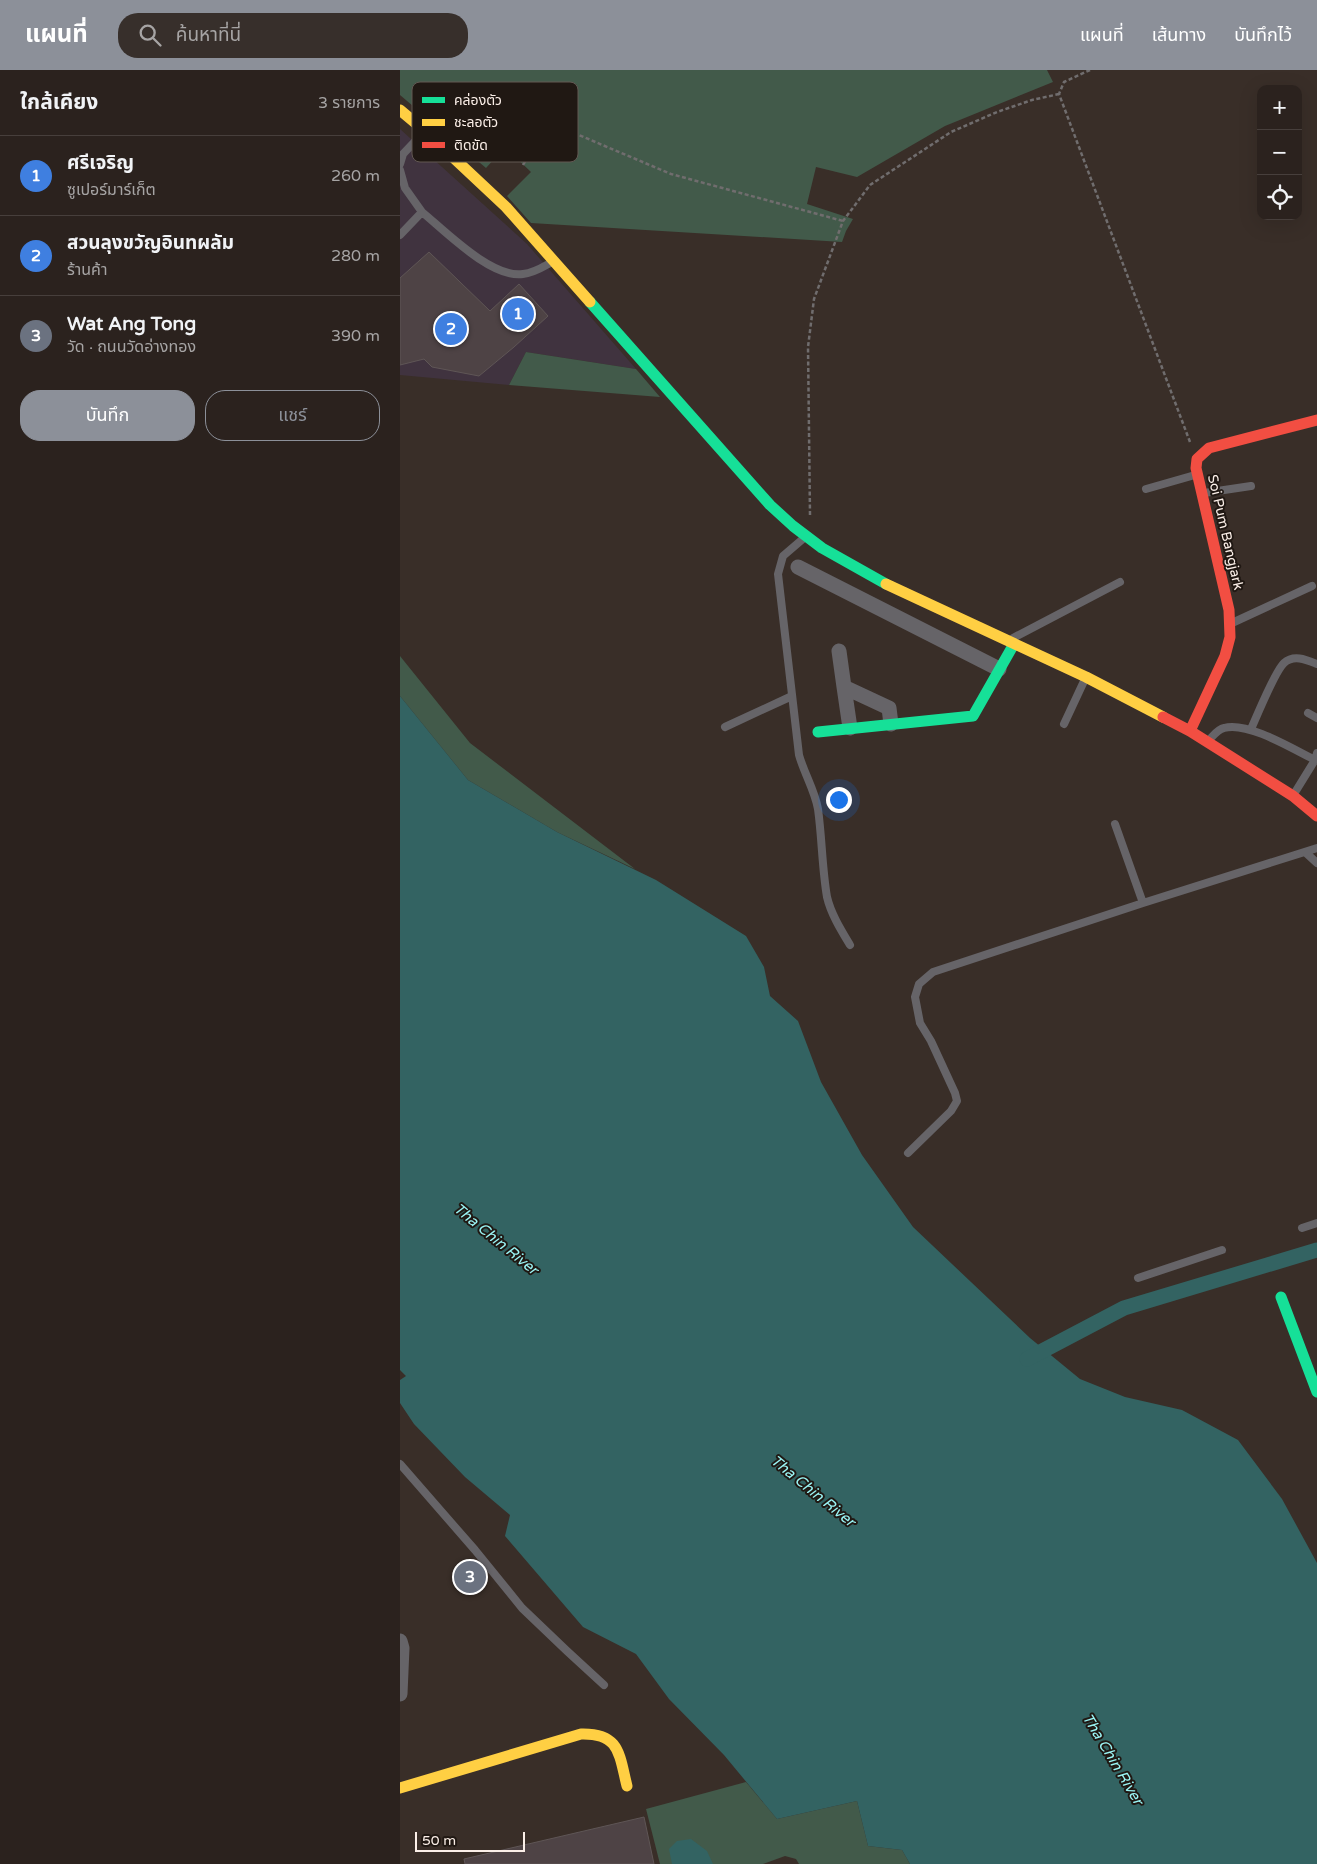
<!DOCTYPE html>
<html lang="th">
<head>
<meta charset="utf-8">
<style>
  :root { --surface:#2b221e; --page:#372f2b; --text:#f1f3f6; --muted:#a6a4a4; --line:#473f3c; --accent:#8c9099 }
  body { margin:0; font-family:"Varela Round","Noto Sans Thai",sans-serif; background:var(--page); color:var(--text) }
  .controls { position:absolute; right:15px; top:15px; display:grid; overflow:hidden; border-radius:10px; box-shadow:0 5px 20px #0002 }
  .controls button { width:45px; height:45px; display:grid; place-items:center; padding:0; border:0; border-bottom:1px solid var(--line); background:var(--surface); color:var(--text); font:25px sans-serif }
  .scale { position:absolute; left:15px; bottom:12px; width:110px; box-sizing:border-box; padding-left:5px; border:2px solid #fbefe8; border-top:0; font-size:14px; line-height:18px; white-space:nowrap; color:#fbefe8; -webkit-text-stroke:4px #201813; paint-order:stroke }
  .you { position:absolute; left:438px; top:729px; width:18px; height:18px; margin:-12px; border:4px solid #fff; border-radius:50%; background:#1a73e8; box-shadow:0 0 0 8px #1a73e833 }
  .badge { display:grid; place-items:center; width:32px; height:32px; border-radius:50%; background:var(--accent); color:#fff; font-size:16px; font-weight:700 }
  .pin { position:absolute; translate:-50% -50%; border:2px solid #fff; box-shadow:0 1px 5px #0006 }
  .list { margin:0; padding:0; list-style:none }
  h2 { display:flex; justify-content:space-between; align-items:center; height:65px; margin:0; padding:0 20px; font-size:21px }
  h2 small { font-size:16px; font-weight:400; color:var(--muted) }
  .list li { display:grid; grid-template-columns:32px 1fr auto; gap:15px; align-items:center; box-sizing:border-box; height:80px; padding:0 20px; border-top:1px solid var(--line) }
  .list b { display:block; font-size:19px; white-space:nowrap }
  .list p { margin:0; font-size:16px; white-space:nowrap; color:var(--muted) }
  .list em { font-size:16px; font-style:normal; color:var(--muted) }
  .actions { display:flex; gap:10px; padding:15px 20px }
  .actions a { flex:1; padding:11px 0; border:1px solid var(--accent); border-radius:20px; text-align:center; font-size:18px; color:var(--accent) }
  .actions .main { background:var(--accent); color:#fff }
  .icon { flex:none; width:28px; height:28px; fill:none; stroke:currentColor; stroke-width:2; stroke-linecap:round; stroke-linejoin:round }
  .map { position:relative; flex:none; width:917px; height:1794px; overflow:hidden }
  header { display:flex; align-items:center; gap:30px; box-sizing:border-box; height:70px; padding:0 25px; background:var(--accent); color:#fff }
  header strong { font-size:24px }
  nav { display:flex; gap:28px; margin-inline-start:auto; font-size:18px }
  .search { width:350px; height:45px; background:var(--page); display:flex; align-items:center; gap:12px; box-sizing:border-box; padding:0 18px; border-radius:20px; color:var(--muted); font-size:19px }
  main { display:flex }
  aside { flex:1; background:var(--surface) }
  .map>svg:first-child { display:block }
  .commercial { fill:#40333f }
  .green { fill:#425a4a }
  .water { fill:#336362 }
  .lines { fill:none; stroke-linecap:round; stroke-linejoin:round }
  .canal { stroke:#336362; stroke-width:15 }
  .building { fill:#4e4345; stroke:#5f5656 }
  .path { stroke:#706d6e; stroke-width:2.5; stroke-dasharray:4 2.5; stroke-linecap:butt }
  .lane { stroke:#666468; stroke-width:8 }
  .street { stroke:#666468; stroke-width:15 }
  .fast { stroke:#16e098; stroke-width:11 }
  .slow { stroke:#ffcf43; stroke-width:11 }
  .jam { stroke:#f24e42; stroke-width:11 }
  .labels { text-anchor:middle; stroke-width:4; stroke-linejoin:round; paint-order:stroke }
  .street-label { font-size:14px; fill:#fbefe8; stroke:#201813 }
  .water-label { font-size:15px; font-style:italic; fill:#9bf6f6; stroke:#201813 }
  .key { fill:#201813; stroke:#625853; stroke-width:1 }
  .key-label { font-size:14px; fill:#fbefe8 }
</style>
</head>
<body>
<header>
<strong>แผนที่</strong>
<div class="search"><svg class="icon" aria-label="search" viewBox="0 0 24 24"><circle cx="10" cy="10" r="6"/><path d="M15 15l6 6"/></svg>ค้นหาที่นี่</div>
<nav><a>แผนที่</a><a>เส้นทาง</a><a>บันทึกไว้</a></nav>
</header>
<main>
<aside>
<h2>ใกล้เคียง<small>3 รายการ</small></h2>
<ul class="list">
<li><span class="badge" style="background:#3f7fe0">1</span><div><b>ศรีเจริญ</b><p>ซูเปอร์มาร์เก็ต</p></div><em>260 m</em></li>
<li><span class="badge" style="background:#3f7fe0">2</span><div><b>สวนลุงขวัญอินทผลัม</b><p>ร้านค้า</p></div><em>280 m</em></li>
<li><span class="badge" style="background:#6b7280">3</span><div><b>Wat Ang Tong</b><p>วัด · ถนนวัดอ่างทอง</p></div><em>390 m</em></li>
</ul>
<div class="actions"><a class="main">บันทึก</a><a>แชร์</a></div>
</aside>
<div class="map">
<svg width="917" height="1794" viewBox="0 0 917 1794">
  <rect width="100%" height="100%" fill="#392e28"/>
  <!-- commercial -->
  <path class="commercial" d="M 0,59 L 127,174 L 236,299 L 126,282 L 109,315 L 0,305 Z"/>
  <!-- green -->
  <path class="green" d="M 0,0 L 647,0 L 653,12 L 545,56 L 457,107 L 416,97 L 407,134 L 453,149 L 446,161 L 442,172 L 131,153 L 107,126 L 131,102 L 105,77 L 86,98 L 0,25 Z
    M 126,282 L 236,299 L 260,327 L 109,315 Z
    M 0,586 L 70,673 L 235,799 L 157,762 L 68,710 L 0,626 Z
    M 346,1712 L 377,1749 L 457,1731 L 468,1776 L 502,1780 L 510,1794 L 399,1794 L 396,1789 L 385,1786 L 363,1794 L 260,1794 L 246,1739 Z"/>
  <!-- water -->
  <path class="water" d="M 0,626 L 68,710 L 157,762 L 256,810 L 346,866 L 364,897 L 370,926 L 398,951 L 421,1012 L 462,1085 L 513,1157 L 630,1268 L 680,1309 L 725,1327 L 782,1340 L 838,1370 L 882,1429 L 917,1493 L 917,1794 L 510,1794 L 502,1780 L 468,1776 L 457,1731 L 377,1749 L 324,1685 L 269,1629 L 236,1584 L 183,1557 L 105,1466 L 110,1445 L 65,1407 L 14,1354 L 0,1333 L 0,1310 L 6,1306 L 0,1300 Z
    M 291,1769 L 307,1781 L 313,1794 L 272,1794 L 269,1779 L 277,1771 Z"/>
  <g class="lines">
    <!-- canal -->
    <path class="canal" d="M 627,1289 L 724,1238 L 917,1180"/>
  </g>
  <!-- building -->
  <path class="building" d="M 29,182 L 90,241 L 119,214 L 148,246 L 114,277 L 79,306 L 32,297 L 24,289 L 0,295 L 0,208 Z
    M 244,1747 L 254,1794 L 65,1794 L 64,1789 Z"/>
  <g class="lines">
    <!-- path -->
    <path class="path" d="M 690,0 L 664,12 L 659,24 L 790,372
      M 123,95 L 147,53 L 154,52 L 167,60 L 271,104 L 443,151
      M 410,445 L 408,277 L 414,229 L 443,151 L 470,115 L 551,62 L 597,42 L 632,30 L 659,24"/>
    <!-- lane -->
    <path class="lane" d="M 0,94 L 3,84 L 24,62
      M 0,100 L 5,118 L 22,142
      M 0,165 L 22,142 C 45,161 92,209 123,204 C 134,203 143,197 152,192
      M 746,419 L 795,405
      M 804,423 L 851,416
      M 404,468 L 383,486 L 378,504 L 399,685 C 404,703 415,721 418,739 C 422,768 422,798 427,827 C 431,844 441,860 450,875
      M 832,553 L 912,516
      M 613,568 L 720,512
      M 908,643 L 917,648
      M 664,654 L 685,609
      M 325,657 L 392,626
      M 851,659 C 857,646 875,601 884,593 C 894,584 907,590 917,594
      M 809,670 C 813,666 818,659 824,658 C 847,651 893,679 915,690
      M 894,724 L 915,690 L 917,683
      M 715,754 L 743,833
      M 905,782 L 917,793
      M 508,1083 L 551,1041 L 557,1031 L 555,1023 L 531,971 L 520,953 L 515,927 L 519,914 L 533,902 L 743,833 L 917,778
      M 902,1158 L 917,1153
      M 738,1208 L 822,1180
      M 0,1394 L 75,1480 L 122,1538 L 167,1581 L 204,1615"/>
    <!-- street -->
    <path class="street" d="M 398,497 L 599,599
      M 439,581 L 444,617 L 489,638 L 491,654
      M 444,617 L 450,658
      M 0,1571 L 2,1578 L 0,1624"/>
    <!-- fast -->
    <path class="fast" d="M 190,232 L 370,435 L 393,456 L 422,478 L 486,514
      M 418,662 L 573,646 L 614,574
      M 881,1227 L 917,1322"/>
    <!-- slow -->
    <path class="slow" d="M 0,40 L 25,61 L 106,137 L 190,232
      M 486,514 L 686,607 L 763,647
      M 0,1718 L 181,1664 C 220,1663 219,1684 227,1716"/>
    <!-- jam -->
    <path class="jam" d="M 763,647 L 790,661 L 893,726 L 917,746
      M 790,661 L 825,586 L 830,567 L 829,540 L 796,398 L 797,389 L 809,378 L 917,350"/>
  </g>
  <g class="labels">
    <!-- street labels -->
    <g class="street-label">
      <text transform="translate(826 462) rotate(77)" y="5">Soi Pum Bangjark</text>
    </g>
    <!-- water labels -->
    <g class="water-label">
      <text transform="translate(96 1169) rotate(39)" y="5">Tha Chin River</text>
      <text transform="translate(413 1421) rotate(39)" y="5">Tha Chin River</text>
      <text transform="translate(713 1689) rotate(59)" y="5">Tha Chin River</text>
    </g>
  </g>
  <!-- legend -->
  <rect x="12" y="12" width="166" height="80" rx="8" class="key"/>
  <rect x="22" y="27" width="23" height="6" fill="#16e098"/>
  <rect x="22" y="49" width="23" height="7" fill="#ffcf43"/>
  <rect x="22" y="72" width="23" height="6" fill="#f24e42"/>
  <g class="key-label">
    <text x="54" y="35">คล่องตัว</text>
    <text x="54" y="57">ชะลอตัว</text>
    <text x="54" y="80">ติดขัด</text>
  </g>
</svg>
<div class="controls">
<button>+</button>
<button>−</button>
<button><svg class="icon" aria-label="locate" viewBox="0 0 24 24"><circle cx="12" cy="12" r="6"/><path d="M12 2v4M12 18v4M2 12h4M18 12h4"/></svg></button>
</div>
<div class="scale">50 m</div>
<div class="you"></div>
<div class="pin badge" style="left:118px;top:244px;background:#3f7fe0">1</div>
<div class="pin badge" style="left:51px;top:259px;background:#3f7fe0">2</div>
<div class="pin badge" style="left:70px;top:1507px;background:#6b7280">3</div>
</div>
</main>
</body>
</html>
